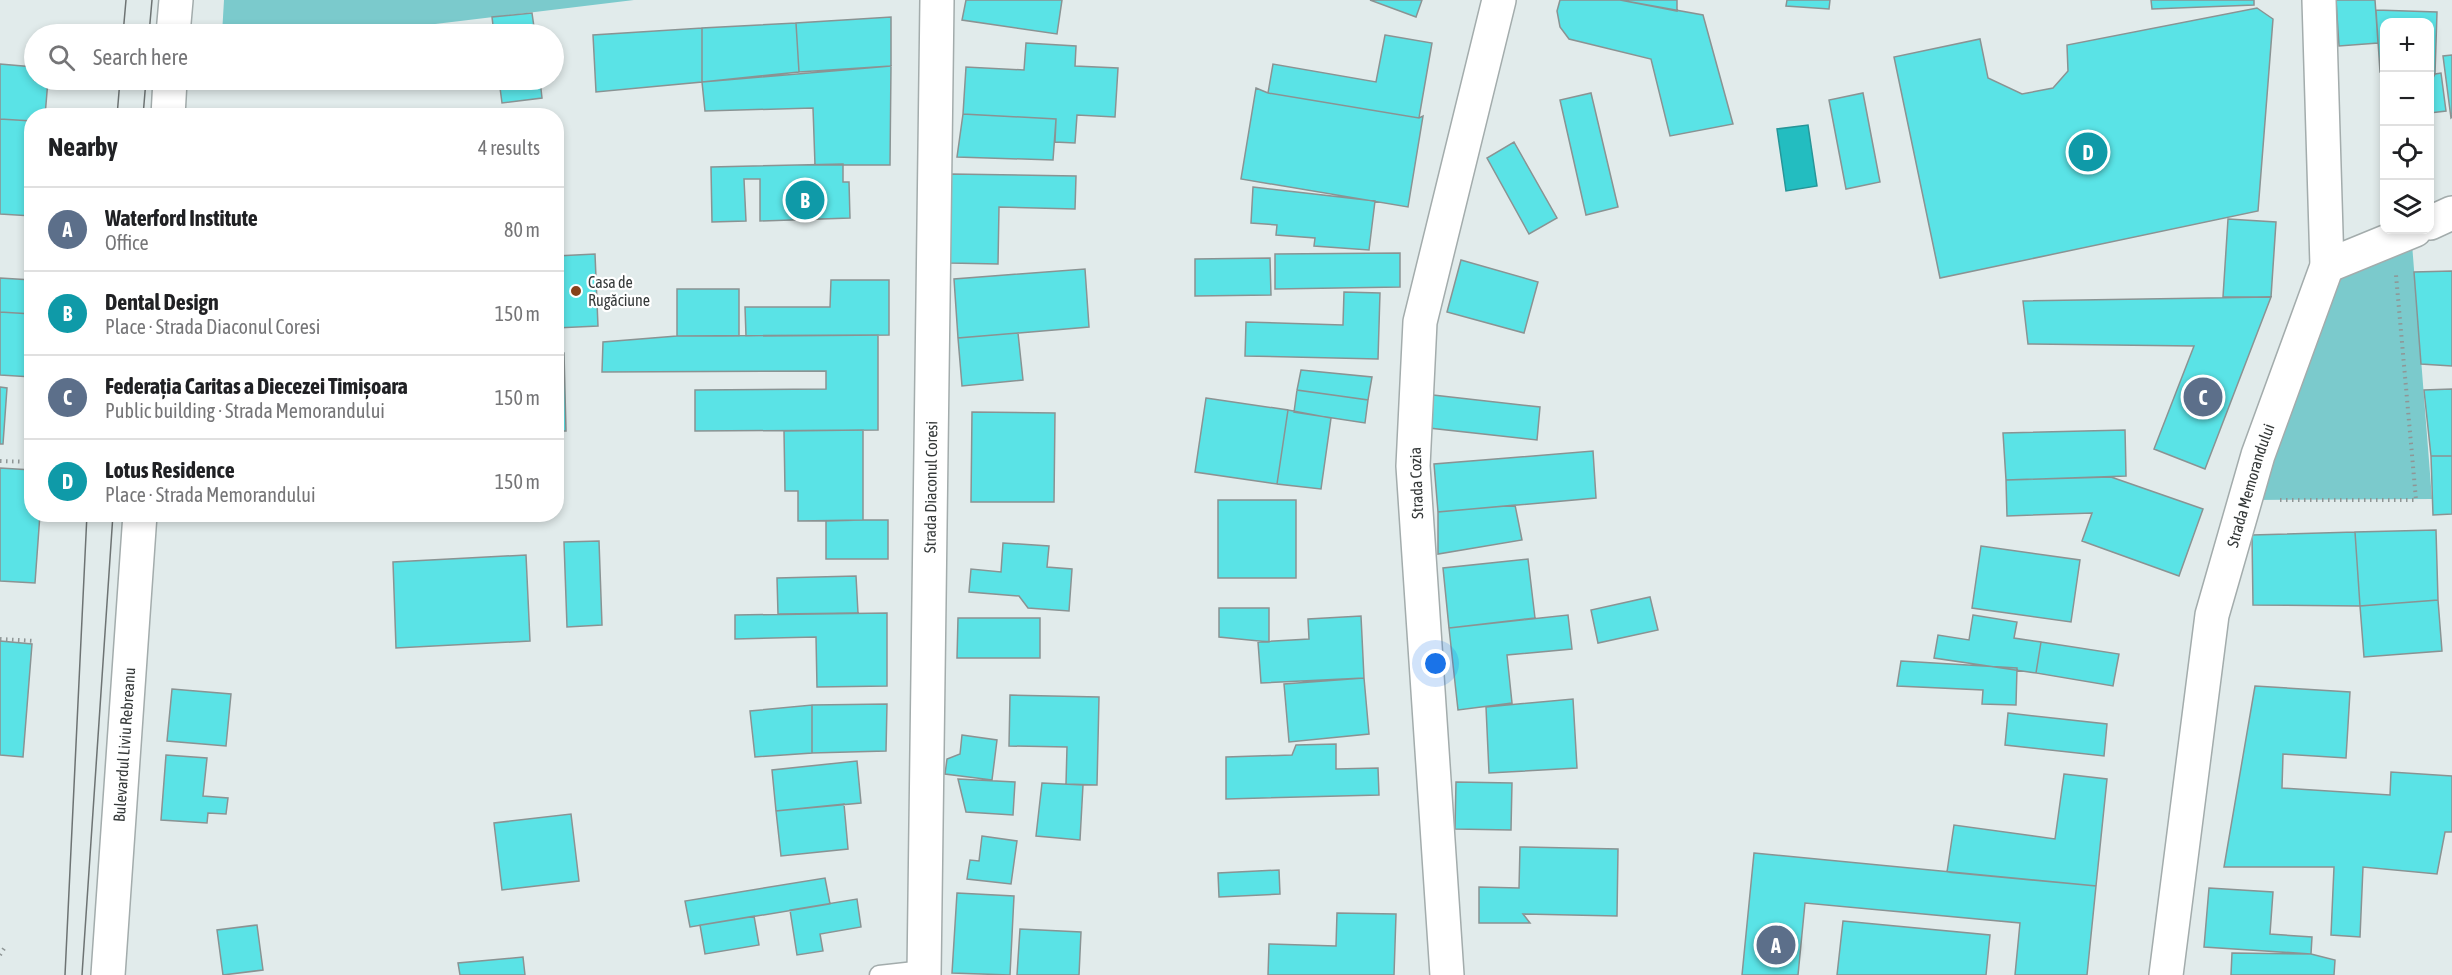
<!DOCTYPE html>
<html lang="en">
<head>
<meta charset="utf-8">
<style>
  :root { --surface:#fff; --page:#f6f6f6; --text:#202124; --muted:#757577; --line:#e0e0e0; --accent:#87411a }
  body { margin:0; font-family:"Asap Condensed",sans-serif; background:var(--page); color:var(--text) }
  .controls { position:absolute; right:18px; top:18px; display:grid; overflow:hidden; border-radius:12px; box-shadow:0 3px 9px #0003 }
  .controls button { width:54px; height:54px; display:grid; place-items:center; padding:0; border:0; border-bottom:2px solid var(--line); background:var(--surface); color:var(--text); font:30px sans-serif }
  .you { position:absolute; left:1436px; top:664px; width:21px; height:21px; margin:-15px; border:4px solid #fff; border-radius:50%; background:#1a73e8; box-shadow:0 0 0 9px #1a73e833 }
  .badge { display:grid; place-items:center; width:39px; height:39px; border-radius:50%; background:var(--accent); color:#fff; font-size:20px; font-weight:700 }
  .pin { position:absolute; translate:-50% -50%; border:3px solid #fff; box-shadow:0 2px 6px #0006 }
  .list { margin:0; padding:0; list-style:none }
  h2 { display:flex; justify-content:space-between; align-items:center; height:78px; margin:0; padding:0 24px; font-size:26px }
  h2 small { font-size:20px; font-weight:400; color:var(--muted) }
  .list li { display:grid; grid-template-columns:39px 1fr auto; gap:18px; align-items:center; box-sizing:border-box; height:84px; padding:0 24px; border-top:2px solid var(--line) }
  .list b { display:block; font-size:22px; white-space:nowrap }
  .list p { margin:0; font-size:20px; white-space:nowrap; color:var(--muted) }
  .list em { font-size:20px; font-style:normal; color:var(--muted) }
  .icon { flex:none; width:33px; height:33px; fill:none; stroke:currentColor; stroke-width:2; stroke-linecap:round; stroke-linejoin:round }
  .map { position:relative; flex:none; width:2452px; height:975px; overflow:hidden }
  .search { position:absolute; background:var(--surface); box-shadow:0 3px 9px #0003; left:24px; top:24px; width:540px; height:66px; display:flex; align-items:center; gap:15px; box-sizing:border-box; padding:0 21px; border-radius:33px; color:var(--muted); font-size:22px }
  .panel { position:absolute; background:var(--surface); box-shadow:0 3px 9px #0003; left:24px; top:108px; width:540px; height:414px; border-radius:24px }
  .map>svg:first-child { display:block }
  .green { fill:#7bcacc }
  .water { fill:#23bdc0; stroke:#289598; stroke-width:1.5 }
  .building { fill:#5ae3e6; stroke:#8a9393; stroke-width:1.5 }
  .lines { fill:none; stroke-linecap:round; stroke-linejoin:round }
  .lane-casing { stroke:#a3acac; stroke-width:21 }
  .street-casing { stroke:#a3acac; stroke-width:36 }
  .primary-casing { stroke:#a3acac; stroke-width:36 }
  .path { stroke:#8f9696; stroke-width:4; stroke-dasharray:1.5 4.5; stroke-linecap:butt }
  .lane { stroke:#fff; stroke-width:18 }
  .street { stroke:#fff; stroke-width:33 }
  .primary { stroke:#fff; stroke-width:33 }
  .tram { stroke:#6d7373; stroke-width:1.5 }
  .poi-dot { fill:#87411a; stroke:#fff; stroke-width:2 }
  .labels { text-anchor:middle; stroke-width:4.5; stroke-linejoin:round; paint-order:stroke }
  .poi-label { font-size:16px; fill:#353939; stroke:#fff; text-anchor:start }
  .street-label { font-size:16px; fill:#353939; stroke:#fff }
</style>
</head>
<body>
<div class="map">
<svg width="2452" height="975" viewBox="0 0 2452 975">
  <rect width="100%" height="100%" fill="#e1ebeb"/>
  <!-- green -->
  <path class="green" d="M 224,0 L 634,0 L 352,34 L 222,34 Z
    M 2411,231 L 2432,499 L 2245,500 L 2327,266 Z"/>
  <!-- water -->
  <path class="water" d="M 1808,125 L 1817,186 L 1786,191 L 1777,129 Z"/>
  <!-- building -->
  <path class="building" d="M 966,0 L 1062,0 L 1057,34 L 962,20 Z
    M 1370,0 L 1422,0 L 1416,17 Z
    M 1560,0 L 1620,0 L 1703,15 L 1733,124 L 1670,136 L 1651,59 L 1569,39 L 1560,27 L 1557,11 Z
    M 1620,0 L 1677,0 L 1677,11 Z
    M 1787,0 L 1830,0 L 1829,9 L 1786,6 Z
    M 2151,0 L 2254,0 L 2254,5 L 2152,9 Z
    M 2336,0 L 2375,0 L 2378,43 L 2339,46 Z
    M 2257,8 L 2273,19 L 2258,211 L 1940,278 L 1894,57 L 1980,39 L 1988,78 L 2022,94 L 2053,88 L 2068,71 L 2067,45 Z
    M 2376,10 L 2437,12 L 2435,74 L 2430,73 L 2430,22 L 2384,22 L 2384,72 L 2380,72 Z
    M 532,13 L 535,34 L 494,34 L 492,17 Z
    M 891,17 L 891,66 L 799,72 L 796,23 Z
    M 796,23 L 799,72 L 702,82 L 702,28 Z
    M 702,28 L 702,82 L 596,92 L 593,35 Z
    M 1385,35 L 1432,43 L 1419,118 L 1268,93 L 1273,64 L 1376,82 Z
    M 1026,43 L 1076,46 L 1075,66 L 1118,68 L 1115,117 L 1077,115 L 1075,143 L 1055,142 L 1056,119 L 963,114 L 966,67 L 1024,70 Z
    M 2452,55 L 2452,117 L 2451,118 L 2443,56 Z
    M 0,64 L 34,67 L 34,80 L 48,80 L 45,116 L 32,116 L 32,121 L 0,119 Z
    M 891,66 L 890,165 L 815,165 L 813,108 L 705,111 L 702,82 Z
    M 2441,73 L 2446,111 L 2430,113 L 2430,84 L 2435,74 Z
    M 499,80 L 540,80 L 542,98 L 502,103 Z
    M 1256,88 L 1268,93 L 1419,118 L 1423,116 L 1408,207 L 1241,179 Z
    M 1591,93 L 1618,207 L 1586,215 L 1560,100 Z
    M 1863,93 L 1880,182 L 1846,189 L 1829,100 Z
    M 963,114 L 1056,119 L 1053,160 L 957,157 Z
    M 0,119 L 32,121 L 32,216 L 0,214 Z
    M 1514,142 L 1557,218 L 1529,234 L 1487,158 Z
    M 843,164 L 843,182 L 849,182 L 850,218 L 760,221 L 760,179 L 744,179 L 746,221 L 712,222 L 711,167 Z
    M 951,174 L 1076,176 L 1075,209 L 999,207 L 998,264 L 950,263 Z
    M 1253,187 L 1375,201 L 1369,250 L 1314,246 L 1315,238 L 1276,235 L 1277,225 L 1251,223 Z
    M 2228,219 L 2276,222 L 2271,297 L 2223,297 Z
    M 1400,253 L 1400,287 L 1275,289 L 1275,254 Z
    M 595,254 L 598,326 L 556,328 L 556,256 Z
    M 1270,258 L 1271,295 L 1195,296 L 1195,259 Z
    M 1461,260 L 1538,282 L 1524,333 L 1447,312 Z
    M 1085,269 L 1089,327 L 958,338 L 954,279 Z
    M 2452,271 L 2452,366 L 2421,364 L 2414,272 Z
    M 0,278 L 32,280 L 32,314 L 0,312 Z
    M 831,280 L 889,280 L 889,335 L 746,336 L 745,307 L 830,307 Z
    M 677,289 L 739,289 L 739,336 L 677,336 Z
    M 1344,292 L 1380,293 L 1378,359 L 1245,356 L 1246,322 L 1343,325 Z
    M 2271,297 L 2205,469 L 2154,449 L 2194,346 L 2028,344 L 2023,301 Z
    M 0,312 L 32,314 L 32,377 L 0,375 Z
    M 1018,333 L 1023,380 L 962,386 L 958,338 Z
    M 878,335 L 878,430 L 695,431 L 695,390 L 826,389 L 826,371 L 602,372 L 603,342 L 677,336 Z
    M 564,353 L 566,431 L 556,431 L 556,354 Z
    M 1301,370 L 1372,377 L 1368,400 L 1297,390 Z
    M 0,387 L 7,388 L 3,444 L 0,444 Z
    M 2452,389 L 2452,456 L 2431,456 L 2424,390 Z
    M 1297,390 L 1368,400 L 1365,423 L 1294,412 Z
    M 1433,395 L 1540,407 L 1537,440 L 1429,428 Z
    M 1206,398 L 1288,410 L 1277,484 L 1195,472 Z
    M 1288,410 L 1331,418 L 1321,489 L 1277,484 Z
    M 972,412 L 1055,413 L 1054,502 L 971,502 Z
    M 863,430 L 863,520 L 798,521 L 798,491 L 785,491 L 784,431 Z
    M 2125,430 L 2126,476 L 2006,480 L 2003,433 Z
    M 1593,451 L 1596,498 L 1438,512 L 1434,464 Z
    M 2431,456 L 2452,456 L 2452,514 L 2433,515 Z
    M 0,468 L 32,470 L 32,514 L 40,514 L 35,583 L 0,581 Z
    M 2111,477 L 2203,509 L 2179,576 L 2082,541 L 2092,513 L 2007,516 L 2006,480 Z
    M 1218,500 L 1296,500 L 1296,578 L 1218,578 Z
    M 1515,505 L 1522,540 L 1438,554 L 1438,512 Z
    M 863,520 L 888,520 L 888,559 L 826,559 L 826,521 Z
    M 2436,530 L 2438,600 L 2360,606 L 2355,532 Z
    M 2355,532 L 2360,606 L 2253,605 L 2252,535 Z
    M 599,541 L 602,625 L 567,627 L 564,542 Z
    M 1003,543 L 1049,546 L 1047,567 L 1072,569 L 1069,611 L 1028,608 L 1019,596 L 969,592 L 971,569 L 1001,572 Z
    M 1981,546 L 2080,560 L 2071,622 L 1972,608 Z
    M 526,555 L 530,641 L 396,648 L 393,562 Z
    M 1528,559 L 1535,618 L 1449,628 L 1443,568 Z
    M 856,576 L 858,613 L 778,614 L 777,578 Z
    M 1650,597 L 1658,630 L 1598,643 L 1591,610 Z
    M 2438,600 L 2442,651 L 2364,657 L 2360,606 Z
    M 1219,608 L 1269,608 L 1269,642 L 1219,637 Z
    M 887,613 L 887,686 L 817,687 L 816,637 L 735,639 L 735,615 Z
    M 1568,615 L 1572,649 L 1507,655 L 1512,703 L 1458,710 L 1449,628 Z
    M 1973,615 L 2017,622 L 2014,638 L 2041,642 L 2036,673 L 1934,658 L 1938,635 L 1969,640 Z
    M 1361,616 L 1364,678 L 1261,683 L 1258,642 L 1309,639 L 1308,619 Z
    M 958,618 L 1040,618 L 1040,658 L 957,658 Z
    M 0,641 L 32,644 L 23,757 L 0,755 Z
    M 2041,642 L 2119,654 L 2113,686 L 2036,673 Z
    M 1901,661 L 2017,668 L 2016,705 L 1982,704 L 1983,690 L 1897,686 Z
    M 1364,678 L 1369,734 L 1289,742 L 1284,684 Z
    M 2255,686 L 2350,692 L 2346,758 L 2283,754 L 2282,788 L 2390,795 L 2391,772 L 2452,776 L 2452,832 L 2445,832 L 2437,874 L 2363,867 L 2360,937 L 2331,935 L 2334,867 L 2224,867 Z
    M 172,689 L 231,694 L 226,746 L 167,741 Z
    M 1010,695 L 1099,697 L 1097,785 L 1066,784 L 1067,747 L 1009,746 Z
    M 1573,699 L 1577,768 L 1489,773 L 1486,707 Z
    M 887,704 L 886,751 L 812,753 L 812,705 Z
    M 812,705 L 812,753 L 755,757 L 750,711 Z
    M 2008,713 L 2107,724 L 2104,756 L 2005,745 Z
    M 962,735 L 997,740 L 992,780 L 945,774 L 947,759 L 960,754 Z
    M 1336,744 L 1336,769 L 1378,768 L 1379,795 L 1226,799 L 1226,757 L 1292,755 L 1296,745 Z
    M 166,755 L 207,758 L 203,796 L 228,798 L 226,814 L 208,813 L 207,823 L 161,820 Z
    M 857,761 L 861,803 L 776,811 L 772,770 Z
    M 2064,774 L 2107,779 L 2096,886 L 1947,872 L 1954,825 L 2055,839 Z
    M 958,779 L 1015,782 L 1013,815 L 966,812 Z
    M 1456,782 L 1512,783 L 1511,830 L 1455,829 Z
    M 1042,783 L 1083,785 L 1080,840 L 1036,836 Z
    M 844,804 L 848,849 L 781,856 L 776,811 Z
    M 571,814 L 579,881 L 502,890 L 494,823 Z
    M 982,836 L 1017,841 L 1011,884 L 967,879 L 970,860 L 979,861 Z
    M 1520,847 L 1618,849 L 1617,916 L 1523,914 L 1530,923 L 1479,923 L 1479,887 L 1519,888 Z
    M 1754,853 L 2096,886 L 2087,975 L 2015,975 L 2020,923 L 1805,903 L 1798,975 L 1742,975 Z
    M 1279,870 L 1280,894 L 1219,897 L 1218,873 Z
    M 825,878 L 830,904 L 690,927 L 685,901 Z
    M 2209,888 L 2273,892 L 2270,934 L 2312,937 L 2311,954 L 2204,947 Z
    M 957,893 L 1014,896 L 1010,975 L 952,973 Z
    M 857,899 L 861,927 L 820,934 L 823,951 L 797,955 L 790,910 Z
    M 1337,913 L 1396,914 L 1394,975 L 1268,975 L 1269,944 L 1336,946 Z
    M 754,916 L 759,945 L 705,954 L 700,925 Z
    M 1843,921 L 1990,935 L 1986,975 L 1837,975 Z
    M 257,925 L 263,970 L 223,975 L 217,930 Z
    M 1020,929 L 1081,932 L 1079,975 L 1017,975 Z
    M 2232,953 L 2311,954 L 2335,960 L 2334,975 L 2231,975 Z
    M 523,957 L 525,975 L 460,975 L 458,963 Z"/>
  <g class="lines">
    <!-- lane casing -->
    <g class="lane-casing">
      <path id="lane" d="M 879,975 L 924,970"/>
    </g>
    <!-- street casing -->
    <g class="street-casing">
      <g id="street">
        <path d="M 2430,223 L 2452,213"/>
        <path d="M 2327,266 L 2415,230"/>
        <path id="s1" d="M 924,975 L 937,0"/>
        <path d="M 1447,975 L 1413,466 L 1420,322 L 1499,0"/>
        <path id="s2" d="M 2166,975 L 2212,615 L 2258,455 L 2327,266 L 2319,0"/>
      </g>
    </g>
    <!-- primary casing -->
    <g class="primary-casing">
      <g id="primary">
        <path d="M 173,34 L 176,0"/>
        <path d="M 168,116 L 170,80"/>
        <path id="s3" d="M 108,975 L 140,514"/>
      </g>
    </g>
    <!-- path -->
    <path class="path" d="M 0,461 L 32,462
      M 2280,500 L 2416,500 L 2396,275
      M 0,639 L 35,641
      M 0,955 L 5,947"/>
    <!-- lane -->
    <use href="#lane" class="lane"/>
    <!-- street -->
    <use href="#street" class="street"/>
    <!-- primary -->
    <use href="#primary" class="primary"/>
    <!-- tram -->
    <path class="tram" d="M 123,34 L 126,0
      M 149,34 L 152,0
      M 117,116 L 120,80
      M 143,116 L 146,80
      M 65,975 L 87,514
      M 82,975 L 113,514"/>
  </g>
  <!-- markers -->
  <circle class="poi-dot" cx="576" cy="291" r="6"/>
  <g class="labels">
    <!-- poi labels -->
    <g class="poi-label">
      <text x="588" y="288">Casa de<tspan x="588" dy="18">Rugăciune</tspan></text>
    </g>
    <!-- street labels -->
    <g class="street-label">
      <text transform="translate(1416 483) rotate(-92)" y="6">Strada Cozia</text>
      <text dy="6" stroke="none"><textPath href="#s2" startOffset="498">Strada Memorandului</textPath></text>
      <text dy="6" stroke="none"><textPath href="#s1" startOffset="488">Strada Diaconul Coresi</textPath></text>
      <text dy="6" stroke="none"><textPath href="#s3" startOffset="231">Bulevardul Liviu Rebreanu</textPath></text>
    </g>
  </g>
</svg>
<div class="controls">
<button>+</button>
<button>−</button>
<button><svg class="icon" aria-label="locate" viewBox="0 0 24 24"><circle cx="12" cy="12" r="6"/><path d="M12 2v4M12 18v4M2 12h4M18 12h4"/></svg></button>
<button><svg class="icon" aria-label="layers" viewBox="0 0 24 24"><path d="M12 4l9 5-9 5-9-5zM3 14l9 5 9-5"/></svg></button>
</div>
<div class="you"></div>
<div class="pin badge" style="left:1776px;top:945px;background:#5c6f8a">A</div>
<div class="pin badge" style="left:805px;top:200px;background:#0f9aa8">B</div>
<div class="pin badge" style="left:2203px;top:397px;background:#5c6f8a">C</div>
<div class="pin badge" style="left:2088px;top:152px;background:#0f9aa8">D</div>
<div class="search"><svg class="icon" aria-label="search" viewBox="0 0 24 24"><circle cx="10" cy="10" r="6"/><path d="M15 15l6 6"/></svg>Search here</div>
<section class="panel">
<h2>Nearby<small>4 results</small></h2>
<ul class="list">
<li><span class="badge" style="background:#5c6f8a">A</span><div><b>Waterford Institute</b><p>Office</p></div><em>80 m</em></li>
<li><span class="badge" style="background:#0f9aa8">B</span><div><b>Dental Design</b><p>Place · Strada Diaconul Coresi</p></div><em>150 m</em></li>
<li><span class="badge" style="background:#5c6f8a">C</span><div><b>Federația Caritas a Diecezei Timișoara</b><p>Public building · Strada Memorandului</p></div><em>150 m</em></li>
<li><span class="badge" style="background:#0f9aa8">D</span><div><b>Lotus Residence</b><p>Place · Strada Memorandului</p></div><em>150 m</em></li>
</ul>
</section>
</div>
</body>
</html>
